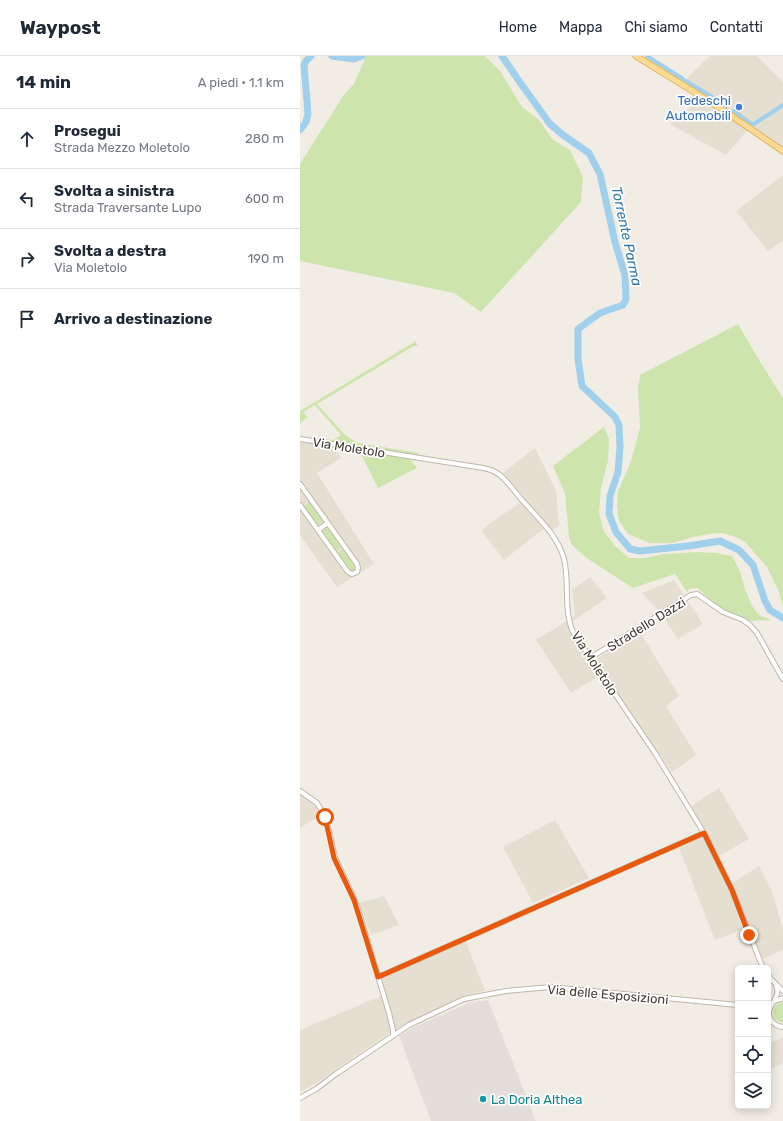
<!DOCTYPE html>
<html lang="it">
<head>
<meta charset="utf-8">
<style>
  :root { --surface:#fff; --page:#f2f2f3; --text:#1f2937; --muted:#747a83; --line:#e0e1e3 }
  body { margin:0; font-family:Rubik,sans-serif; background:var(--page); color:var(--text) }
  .controls { position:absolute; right:12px; bottom:12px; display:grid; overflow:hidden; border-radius:6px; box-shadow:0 2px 10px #0003 }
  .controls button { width:36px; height:36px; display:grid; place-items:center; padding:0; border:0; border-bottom:1px solid var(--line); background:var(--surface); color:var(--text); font:20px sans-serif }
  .stop { position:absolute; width:12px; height:12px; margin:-9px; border:3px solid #ea580c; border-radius:50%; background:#fff }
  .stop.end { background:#ea580c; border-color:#fff; box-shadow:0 1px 4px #0008 }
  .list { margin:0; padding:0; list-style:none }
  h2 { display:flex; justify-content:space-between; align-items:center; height:52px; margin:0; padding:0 16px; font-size:17px }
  h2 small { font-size:13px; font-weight:400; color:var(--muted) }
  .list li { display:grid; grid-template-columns:26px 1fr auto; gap:12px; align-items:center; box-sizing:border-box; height:60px; padding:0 16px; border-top:1px solid var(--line) }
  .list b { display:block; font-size:15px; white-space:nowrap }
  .list p { margin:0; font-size:13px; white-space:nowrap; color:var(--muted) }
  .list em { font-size:13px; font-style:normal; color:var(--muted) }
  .icon { flex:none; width:22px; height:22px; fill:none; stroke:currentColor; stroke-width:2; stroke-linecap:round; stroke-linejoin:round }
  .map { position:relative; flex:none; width:483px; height:1065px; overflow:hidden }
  header { display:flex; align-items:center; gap:24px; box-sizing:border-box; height:56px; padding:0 20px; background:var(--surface); border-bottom:1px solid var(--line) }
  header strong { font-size:19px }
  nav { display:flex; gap:22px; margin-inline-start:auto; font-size:14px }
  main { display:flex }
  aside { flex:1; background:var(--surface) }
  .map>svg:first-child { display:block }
  .residential { fill:#e5dfd2 }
  .industrial { fill:#e3ded9 }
  .green { fill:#cde5ad }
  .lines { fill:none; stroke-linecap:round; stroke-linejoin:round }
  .canal { stroke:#a1d0ed; stroke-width:4 }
  .river { stroke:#a1d0ed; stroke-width:7 }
  .minor-casing { stroke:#bfb7aa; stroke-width:6 }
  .major-casing { stroke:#e0b763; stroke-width:7 }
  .minor { stroke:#fff; stroke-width:4 }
  .major { stroke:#fbdb93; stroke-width:5 }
  .route { stroke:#ea580c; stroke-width:5 }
  .shop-dot { fill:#3f7fe0; stroke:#fff; stroke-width:1.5 }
  .culture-dot { fill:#0f9aa8; stroke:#fff; stroke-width:1.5 }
  .labels { text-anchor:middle; stroke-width:3.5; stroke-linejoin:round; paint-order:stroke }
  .shop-label { font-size:13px; fill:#366cbe; stroke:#fff; text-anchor:end }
  .street-label { font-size:13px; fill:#433d34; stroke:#fff }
  .culture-label { font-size:13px; fill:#0d838f; stroke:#fff; text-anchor:start }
  .water-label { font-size:14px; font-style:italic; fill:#317aab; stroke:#fff }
</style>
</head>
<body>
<header>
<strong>Waypost</strong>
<nav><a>Home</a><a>Mappa</a><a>Chi siamo</a><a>Contatti</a></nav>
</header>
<main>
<aside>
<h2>14 min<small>A piedi · 1.1 km</small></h2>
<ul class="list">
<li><svg class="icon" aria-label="ahead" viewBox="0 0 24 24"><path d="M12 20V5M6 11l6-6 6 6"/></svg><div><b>Prosegui</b><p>Strada Mezzo Moletolo</p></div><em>280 m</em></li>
<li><svg class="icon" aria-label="left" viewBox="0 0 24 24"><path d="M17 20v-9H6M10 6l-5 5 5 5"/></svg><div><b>Svolta a sinistra</b><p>Strada Traversante Lupo</p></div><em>600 m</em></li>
<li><svg class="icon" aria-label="right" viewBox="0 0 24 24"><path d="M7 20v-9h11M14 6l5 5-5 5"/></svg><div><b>Svolta a destra</b><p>Via Moletolo</p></div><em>190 m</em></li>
<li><svg class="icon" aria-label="arrive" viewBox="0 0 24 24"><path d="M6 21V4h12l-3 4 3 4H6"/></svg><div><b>Arrivo a destinazione</b></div></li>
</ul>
</aside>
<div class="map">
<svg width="483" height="1065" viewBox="0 0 483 1065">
  <rect width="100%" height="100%" fill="#f1ede4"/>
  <!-- residential -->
  <path class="residential" d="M 410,0 L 457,0 L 483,26 L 483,100 L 448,74 L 426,99 L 370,68 L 407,39 L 384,25 Z
    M 483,119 L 483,185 L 468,195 L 436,155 Z
    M 0,385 L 34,390 L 41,402 L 17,417 L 74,508 L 37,531 L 0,479 Z
    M 235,392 L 256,435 L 259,469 L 253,474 L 248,469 L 204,504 L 181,474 L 225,443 L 203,417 Z
    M 290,521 L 307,542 L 270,567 L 271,575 L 290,607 L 340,576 L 379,640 L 366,650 L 396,699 L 372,716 L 304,617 L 271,637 L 236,584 L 275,560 L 272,534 Z
    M 374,524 L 403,568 L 378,583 L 358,554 L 342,537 Z
    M 419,732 L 449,783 L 415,802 L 428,830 L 459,810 L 472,835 L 483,874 L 483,894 L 462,903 L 450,871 L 415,884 L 379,792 L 408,777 L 391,750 Z
    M 0,737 L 5,740 L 22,758 L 0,772 Z
    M 255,764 L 289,822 L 233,847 L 203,791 Z
    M 84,840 L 99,869 L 71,879 L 59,847 Z
    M 165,883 L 185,935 L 163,940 L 108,967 L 94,974 L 18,1026 L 0,1036 L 0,974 L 86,938 L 81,921 Z
    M 483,981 L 483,1007 L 471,1013 L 468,1008 L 468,988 Z"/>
  <!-- industrial -->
  <path class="industrial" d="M 188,944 L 236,1065 L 131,1065 L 99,980 L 112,972 L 168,947 Z"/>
  <!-- green -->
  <path class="green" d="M 66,0 L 185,0 L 200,15 L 222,51 L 239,64 L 252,83 L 270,94 L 283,121 L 281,146 L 181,256 L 154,237 L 0,205 L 0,108 L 43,40 L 54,28 Z
    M 438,268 L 459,304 L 483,342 L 483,551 L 479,536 L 467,511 L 445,486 L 436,481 L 422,477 L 409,478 L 393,481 L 373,487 L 349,487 L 328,478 L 319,465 L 317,450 L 318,435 L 330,408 L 340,372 L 338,333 L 340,319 Z
    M 116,285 L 116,288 L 118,289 L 112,291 L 17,348 L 45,379 L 58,387 L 119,397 L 118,400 L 15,384 L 15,382 L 33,384 L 41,379 L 15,349 L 3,356 L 8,361 L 0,367 L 0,355 Z
    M 304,371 L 309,383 L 308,405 L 301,431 L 299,456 L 303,474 L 315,490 L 329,502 L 345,502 L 365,498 L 397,496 L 416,497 L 432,500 L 440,515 L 445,533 L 452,550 L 459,559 L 471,564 L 451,565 L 421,553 L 397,532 L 389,533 L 387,536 L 375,518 L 333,532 L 288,503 L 272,489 L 269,481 L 265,437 L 253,410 Z
    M 59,394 L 72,396 L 85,400 L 87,398 L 111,402 L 110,403 L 117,412 L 78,432 Z
    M 9,446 L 22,463 C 23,467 20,469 16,468 L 4,450 Z
    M 26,472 L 29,473 L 41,491 L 36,495 L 28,483 L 27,484 L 24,479 L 23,475 Z
    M 43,493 L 56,509 L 55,515 C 49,518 47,511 43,507 L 44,506 L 38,497 Z
    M 483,946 L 483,967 C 470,964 470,949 483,946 Z"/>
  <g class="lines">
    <!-- canal -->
    <path class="canal" d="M 347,0 L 383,23
      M 386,25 L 427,50
      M 434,55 L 450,67 L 454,68 L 483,49"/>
    <!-- river -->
    <path class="river" d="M 32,0 L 54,3 L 62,0
      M 202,0 L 219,25 L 250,68 L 263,79 L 289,97 L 300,118 L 315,186 L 325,219 L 326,243 L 323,249 L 300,257 L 278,273 L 278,303 L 282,330 L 315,361 L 319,369 L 320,391 L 318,416 L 310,440 L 309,458 L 316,476 L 330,493 L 340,495 L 388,490 L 420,485 L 439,494 L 453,509 L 465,545 L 470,554 L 483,562
      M 0,74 L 6,66 L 8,58 L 4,9 L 6,5 L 11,0"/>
    <!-- minor casing -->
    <g class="minor-casing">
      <path id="minor" d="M 0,383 L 183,412 C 189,413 195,415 200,419 C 208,426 215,436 222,444 C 238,462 258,480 264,503 C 270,527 263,553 273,576 L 355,697 L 404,777 L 432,834 L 463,912
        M 0,428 L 57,508 L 58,512 L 57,516 L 52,518 L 48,516 L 0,449
        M 18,474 L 28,467
        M 290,602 L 391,539 L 397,538 L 423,556 L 443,564 L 450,569 L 457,577 L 483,623
        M 0,735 L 17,747 L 24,758 L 28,771 L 35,802 L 52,838 L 57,850 L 89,957 L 93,974 L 93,980
        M 468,920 L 483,935
        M 78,921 L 404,777
        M 476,929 C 477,932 478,935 477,938 C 476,943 473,946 471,950 C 465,960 473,970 483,971
        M 475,945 L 483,942
        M 0,1042 L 16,1033 L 36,1018 L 109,969 L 164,943 L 206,935 L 251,931 L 438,949"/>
    </g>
    <!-- major casing -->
    <g class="major-casing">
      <path id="major" d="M 336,0 L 417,50 L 483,95"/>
    </g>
    <!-- minor -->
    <use href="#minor" class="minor"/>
    <!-- major -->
    <use href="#major" class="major"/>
  </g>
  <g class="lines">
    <!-- route -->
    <path class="route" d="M 25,761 L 34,802 L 54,844 L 78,921 L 404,777 L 432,834 L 449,879"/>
  </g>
  <!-- markers -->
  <circle class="shop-dot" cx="439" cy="51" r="4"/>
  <circle class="culture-dot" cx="183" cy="1043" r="4"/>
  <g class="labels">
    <!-- shop labels -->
    <g class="shop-label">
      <text x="431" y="49">Tedeschi<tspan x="431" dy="15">Automobili</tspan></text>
    </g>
    <!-- street labels -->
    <g class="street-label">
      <text transform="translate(49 391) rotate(9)" y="5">Via Moletolo</text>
      <text transform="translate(346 568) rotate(-32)" y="5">Stradello Dazzi</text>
      <text transform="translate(295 607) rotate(57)" y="5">Via Moletolo</text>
      <text transform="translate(308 938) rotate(5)" y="5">Via delle Esposizioni</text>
    </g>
    <!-- culture labels -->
    <g class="culture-label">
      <text x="191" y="1048">La Doria Althea</text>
    </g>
    <!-- water labels -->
    <g class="water-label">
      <text transform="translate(327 180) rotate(78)" y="5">Torrente Parma</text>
    </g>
  </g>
</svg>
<div class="controls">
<button>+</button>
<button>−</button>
<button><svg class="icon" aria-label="locate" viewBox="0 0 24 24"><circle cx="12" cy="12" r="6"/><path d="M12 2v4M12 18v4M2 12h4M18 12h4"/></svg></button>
<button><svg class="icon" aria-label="layers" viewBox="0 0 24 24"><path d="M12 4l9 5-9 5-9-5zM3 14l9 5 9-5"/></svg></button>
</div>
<div class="stop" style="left:25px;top:761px"></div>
<div class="stop end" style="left:449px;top:879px"></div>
</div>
</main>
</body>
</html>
